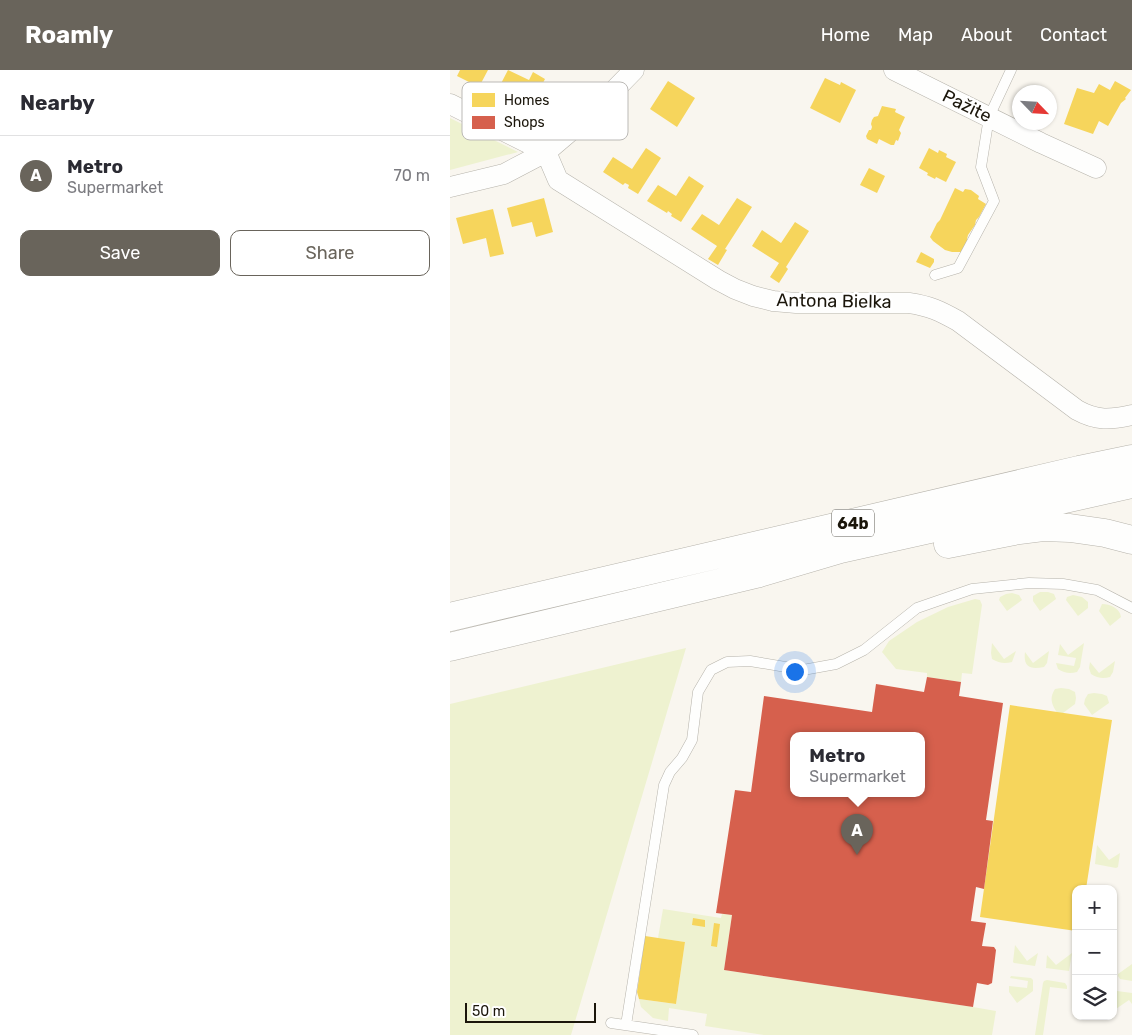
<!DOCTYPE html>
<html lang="en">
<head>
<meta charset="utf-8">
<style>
  :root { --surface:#fff; --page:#f2f2f3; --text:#2b2b33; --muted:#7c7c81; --line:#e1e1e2; --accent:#69645b }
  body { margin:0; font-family:Rubik,sans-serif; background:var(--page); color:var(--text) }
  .controls { position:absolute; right:15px; bottom:15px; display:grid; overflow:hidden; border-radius:10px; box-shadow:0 1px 4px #0004 }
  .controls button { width:45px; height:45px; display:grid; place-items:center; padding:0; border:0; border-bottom:1px solid var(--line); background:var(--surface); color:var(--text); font:25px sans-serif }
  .compass { position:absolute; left:562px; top:15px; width:45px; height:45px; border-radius:50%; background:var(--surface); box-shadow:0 1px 4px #0004; rotate:115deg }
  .scale { position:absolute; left:15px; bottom:12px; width:131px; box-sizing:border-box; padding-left:5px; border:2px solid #1b160b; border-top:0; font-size:14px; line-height:18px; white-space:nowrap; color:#1b160b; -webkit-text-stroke:4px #fff; paint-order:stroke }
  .you { position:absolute; left:344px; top:601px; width:18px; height:18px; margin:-12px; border:4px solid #fff; border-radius:50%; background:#1a73e8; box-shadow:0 0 0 8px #1a73e833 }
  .badge { display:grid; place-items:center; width:32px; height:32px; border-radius:50%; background:var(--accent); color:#fff; font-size:16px; font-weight:700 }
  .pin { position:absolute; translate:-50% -41px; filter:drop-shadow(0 1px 2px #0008) }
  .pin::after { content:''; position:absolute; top:26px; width:18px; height:15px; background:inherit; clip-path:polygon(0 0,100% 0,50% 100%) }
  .popup { position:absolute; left:340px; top:662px; width:135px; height:65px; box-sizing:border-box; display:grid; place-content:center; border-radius:10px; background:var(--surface); filter:drop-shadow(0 1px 4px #0005); font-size:16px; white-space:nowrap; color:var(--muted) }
  .popup b { font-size:19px; color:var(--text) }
  .popup::after { content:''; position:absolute; left:50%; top:100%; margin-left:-10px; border:10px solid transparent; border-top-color:var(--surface) }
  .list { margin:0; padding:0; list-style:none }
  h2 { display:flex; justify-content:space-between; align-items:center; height:65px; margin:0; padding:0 20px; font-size:21px }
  h2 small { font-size:16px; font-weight:400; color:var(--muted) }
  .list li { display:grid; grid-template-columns:32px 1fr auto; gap:15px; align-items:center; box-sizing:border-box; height:80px; padding:0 20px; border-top:1px solid var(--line) }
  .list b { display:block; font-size:19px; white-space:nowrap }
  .list p { margin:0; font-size:16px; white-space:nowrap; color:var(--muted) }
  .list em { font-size:16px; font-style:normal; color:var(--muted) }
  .actions { display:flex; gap:10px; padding:15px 20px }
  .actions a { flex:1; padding:11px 0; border:1px solid var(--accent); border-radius:10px; text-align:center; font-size:18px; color:var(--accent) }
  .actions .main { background:var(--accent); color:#fff }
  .icon { flex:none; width:28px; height:28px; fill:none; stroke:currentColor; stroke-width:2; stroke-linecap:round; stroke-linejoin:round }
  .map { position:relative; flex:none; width:682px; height:965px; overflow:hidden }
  header { display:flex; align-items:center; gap:30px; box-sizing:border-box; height:70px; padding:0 25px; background:var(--accent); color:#fff }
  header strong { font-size:24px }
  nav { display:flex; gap:28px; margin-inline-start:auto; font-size:18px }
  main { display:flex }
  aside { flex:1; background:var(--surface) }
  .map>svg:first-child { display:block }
  .green { fill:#eef2d0 }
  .homes { fill:#f6d55c }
  .shops { fill:#d6604d; fill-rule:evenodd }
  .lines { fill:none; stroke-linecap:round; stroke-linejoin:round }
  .service-casing { stroke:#b6b3ab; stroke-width:11 }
  .minor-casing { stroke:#b6b3ab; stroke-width:21 }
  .primary-casing { stroke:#b6b3ab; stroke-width:29 }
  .service { stroke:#fefefd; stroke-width:10 }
  .minor { stroke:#fefefd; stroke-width:20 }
  .primary { stroke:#fefefd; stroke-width:28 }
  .labels { text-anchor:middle; stroke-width:5; stroke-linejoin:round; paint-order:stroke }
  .shield { fill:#fff; stroke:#5f5c54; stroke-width:1 }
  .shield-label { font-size:16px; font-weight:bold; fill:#1b160b }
  .street-label { font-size:18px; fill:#1b160b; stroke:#fff }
  .key { fill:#fff; stroke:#bbb9b6; stroke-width:1 }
  .key-label { font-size:14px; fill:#1b160b }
</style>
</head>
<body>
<header>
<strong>Roamly</strong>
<nav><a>Home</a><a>Map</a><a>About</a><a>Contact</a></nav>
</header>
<main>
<aside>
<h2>Nearby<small></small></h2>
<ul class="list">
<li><span class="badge">A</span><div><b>Metro</b><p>Supermarket</p></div><em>70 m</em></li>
</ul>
<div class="actions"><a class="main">Save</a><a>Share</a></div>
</aside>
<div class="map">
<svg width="682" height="965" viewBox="0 0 682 965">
  <rect width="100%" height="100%" fill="#f9f6ef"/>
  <!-- green -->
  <path class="green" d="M 0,48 L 68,82 L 0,100 Z
    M 590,522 L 598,522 L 604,524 L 606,529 L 590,541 L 583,531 L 583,526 Z
    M 562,523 L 569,525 L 572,530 L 557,541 L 549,530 L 550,527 L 556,524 Z
    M 623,525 L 632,527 L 638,532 L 638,538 L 628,546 L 616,530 L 617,527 Z
    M 525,529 L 530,530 L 532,535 L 522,604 L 512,603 L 511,612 L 477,607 L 477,603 L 446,599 L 432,582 L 439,571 L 467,552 L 498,537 Z
    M 652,534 C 660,534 670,538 671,547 L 660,556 L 649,541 Z
    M 542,573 L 554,589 L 566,581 L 562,592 C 554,594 549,593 542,589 L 541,583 Z
    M 634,573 L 630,597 L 627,602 C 620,604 614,603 608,599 L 606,593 L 624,596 L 626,588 L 608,585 L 610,574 L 618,585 Z
    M 236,578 L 121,965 L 0,965 L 0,634 Z
    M 599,581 L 597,593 L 594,597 C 580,600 573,597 575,582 L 583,593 Z
    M 665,591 L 663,602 L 660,607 C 653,609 647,608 641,604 L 639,598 L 640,592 L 649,603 Z
    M 611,618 L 619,619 L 625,622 L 626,628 L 625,634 L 609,646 C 603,636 598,630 605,619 Z
    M 644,623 L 652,624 L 657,626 L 659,633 L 642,645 L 634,634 L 635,629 L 638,624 Z
    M 647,775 L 659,790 L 670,783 L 668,797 L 666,798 L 645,794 Z
    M 213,839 L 271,848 L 272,844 L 282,845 L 274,900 L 523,937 L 546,941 L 542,965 L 314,965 L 255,956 L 257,944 L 219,938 L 218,951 L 203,948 L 191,937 L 189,929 L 226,934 L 235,872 L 208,868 Z
    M 565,875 L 577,891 L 588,883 L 585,896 L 564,893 L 563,892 Z
    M 622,883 L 619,901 L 596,898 L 597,885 L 606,895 Z
    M 682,894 L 682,911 L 670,909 L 668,906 L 668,904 Z
    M 561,906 L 581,908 L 583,910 L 583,921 L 567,933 L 559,922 L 559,916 L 577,918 L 578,911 L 560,908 Z
    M 597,910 L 615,913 L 617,916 L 617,919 L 600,917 L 593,965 L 585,965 L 593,913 L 594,911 Z
    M 667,921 L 682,923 L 682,934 L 679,930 L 663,941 L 666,923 Z"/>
  <!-- homes -->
  <path class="homes" d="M 10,0 L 38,0 L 29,17 L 7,6 Z
    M 58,0 L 79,10 L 83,2 L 95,9 L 78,42 L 45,25 Z
    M 375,8 L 390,15 L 391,12 L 406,20 L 390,53 L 360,38 Z
    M 218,11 L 245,28 L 227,57 L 200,39 Z
    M 665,11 L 681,20 L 675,28 L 676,29 L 671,33 L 658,56 L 649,51 L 643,64 L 614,54 L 627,18 L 644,23 L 649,14 L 660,20 Z
    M 432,36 L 446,39 L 445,42 L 455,47 L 449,60 L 451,63 L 448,71 L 446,70 L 444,75 L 441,75 L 429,69 L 427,74 L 417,69 L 416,66 L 419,60 L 421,60 L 422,57 L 421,54 L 422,50 L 424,47 L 428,46 Z
    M 196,78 L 211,88 L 188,124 L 178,118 L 179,115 L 175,113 L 173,115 L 153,102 L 163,87 L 182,99 Z
    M 479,78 L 488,83 L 489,80 L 497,84 L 496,87 L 506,92 L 496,112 L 486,107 L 485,109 L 477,105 L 478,103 L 469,98 Z
    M 419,98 L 435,106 L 427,123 L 410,115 Z
    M 239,106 L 254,116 L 231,152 L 221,146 L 222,144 L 218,141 L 217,143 L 197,131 L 208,115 L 226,126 Z
    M 505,118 L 513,122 L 515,119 L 521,120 L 529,126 L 528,129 L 536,134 L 529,147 L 526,150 L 525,155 L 518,165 L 517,169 L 518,169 L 511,182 L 502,182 L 495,180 L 483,171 L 480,167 L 487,153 L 490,150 Z
    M 94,128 L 103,162 L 86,167 L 82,152 L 62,157 L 57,138 Z
    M 287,128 L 302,137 L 275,179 L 277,180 L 268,195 L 258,189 L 267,176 L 241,159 L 252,144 L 269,155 Z
    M 43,139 L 54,184 L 40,187 L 36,168 L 13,174 L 6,148 Z
    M 345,152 L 359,161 L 336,197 L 338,199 L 329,213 L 320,207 L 329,193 L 302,176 L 312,160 L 331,173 Z
    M 471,182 L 484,189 L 484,192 L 480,198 L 466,192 Z
    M 560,635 L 662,650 L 636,819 L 626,819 L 626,861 L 530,847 Z
    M 243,848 L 255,850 L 255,857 L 242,855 Z
    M 264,853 L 270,854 L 267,877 L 261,876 Z
    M 195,866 L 235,872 L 226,934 L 189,929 L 187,922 Z"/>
  <!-- shops -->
  <path class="shops" d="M 477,607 L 511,612 L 509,626 L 553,633 L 536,750 L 543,751 L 534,819 L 526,817 L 521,851 L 536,853 L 532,876 L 544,877 L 546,880 L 542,913 L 538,915 L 527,913 L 523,937 L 274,900 L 282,845 L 266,843 L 285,720 L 301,722 L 314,626 L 422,642 L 426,614 L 474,622 ZM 343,666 L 471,666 L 471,724 L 343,724 Z"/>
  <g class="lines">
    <!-- service casing -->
    <g class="service-casing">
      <path id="service" d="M 485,205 L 508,198 L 544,131 L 531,97 L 539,47 L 561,0
        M 161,953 L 243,965
        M 176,955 L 214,715 L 220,702 L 232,688 L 242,670 L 248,622 L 261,600 L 277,592 L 300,591 L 353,600 L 386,594 L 414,580 L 467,538 L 522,519 L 579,513 L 613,514 L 647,520 L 682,538"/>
    </g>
    <!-- minor casing -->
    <g class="minor-casing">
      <path id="minor" d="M 444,0 L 591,73 L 646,98
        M 0,34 L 96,82 L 108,110 L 268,210 L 285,219 L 303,226 L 323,231 L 346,233 L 459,233 C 480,236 490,241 508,251 L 627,340 C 647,351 660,350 682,345
        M 0,117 L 54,104 L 96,82 L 143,42 L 184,0"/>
    </g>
    <!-- primary casing -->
    <g class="primary-casing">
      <path id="primary" d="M 498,474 L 569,460 L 593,457 L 620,458 L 655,463 L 682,470
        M 0,547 L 629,400 L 682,389
        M 0,577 L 306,504 L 390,479 L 682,414"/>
    </g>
    <!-- service -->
    <use href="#service" class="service"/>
    <!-- minor -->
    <use href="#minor" class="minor"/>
    <!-- primary -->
    <use href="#primary" class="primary"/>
  </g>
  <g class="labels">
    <!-- shield labels -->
    <rect class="shield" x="382" y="439.5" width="42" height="27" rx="4"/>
    <g class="shield-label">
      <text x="403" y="459">64b</text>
    </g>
    <!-- street labels -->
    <g class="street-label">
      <text transform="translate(517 36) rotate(26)" y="6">Pažite</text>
      <text transform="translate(384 231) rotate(1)" y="6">Antona Bielka</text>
    </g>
  </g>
  <!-- legend -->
  <rect x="12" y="12" width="166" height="58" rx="8" class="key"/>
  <rect x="22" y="23" width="23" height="14" fill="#f6d55c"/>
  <rect x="22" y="46" width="23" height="13" fill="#d6604d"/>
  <g class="key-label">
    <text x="54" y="35">Homes</text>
    <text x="54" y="57">Shops</text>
  </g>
</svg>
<div class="controls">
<button>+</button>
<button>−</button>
<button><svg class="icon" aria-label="layers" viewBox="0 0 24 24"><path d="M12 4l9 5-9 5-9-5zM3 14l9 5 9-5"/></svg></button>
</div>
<svg class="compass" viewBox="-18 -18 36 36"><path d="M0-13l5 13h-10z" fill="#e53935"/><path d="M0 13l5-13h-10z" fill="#7c7c81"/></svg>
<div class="scale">50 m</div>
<div class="you"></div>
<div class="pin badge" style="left:407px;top:785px">A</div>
<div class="popup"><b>Metro</b>Supermarket</div>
</div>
</main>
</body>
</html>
